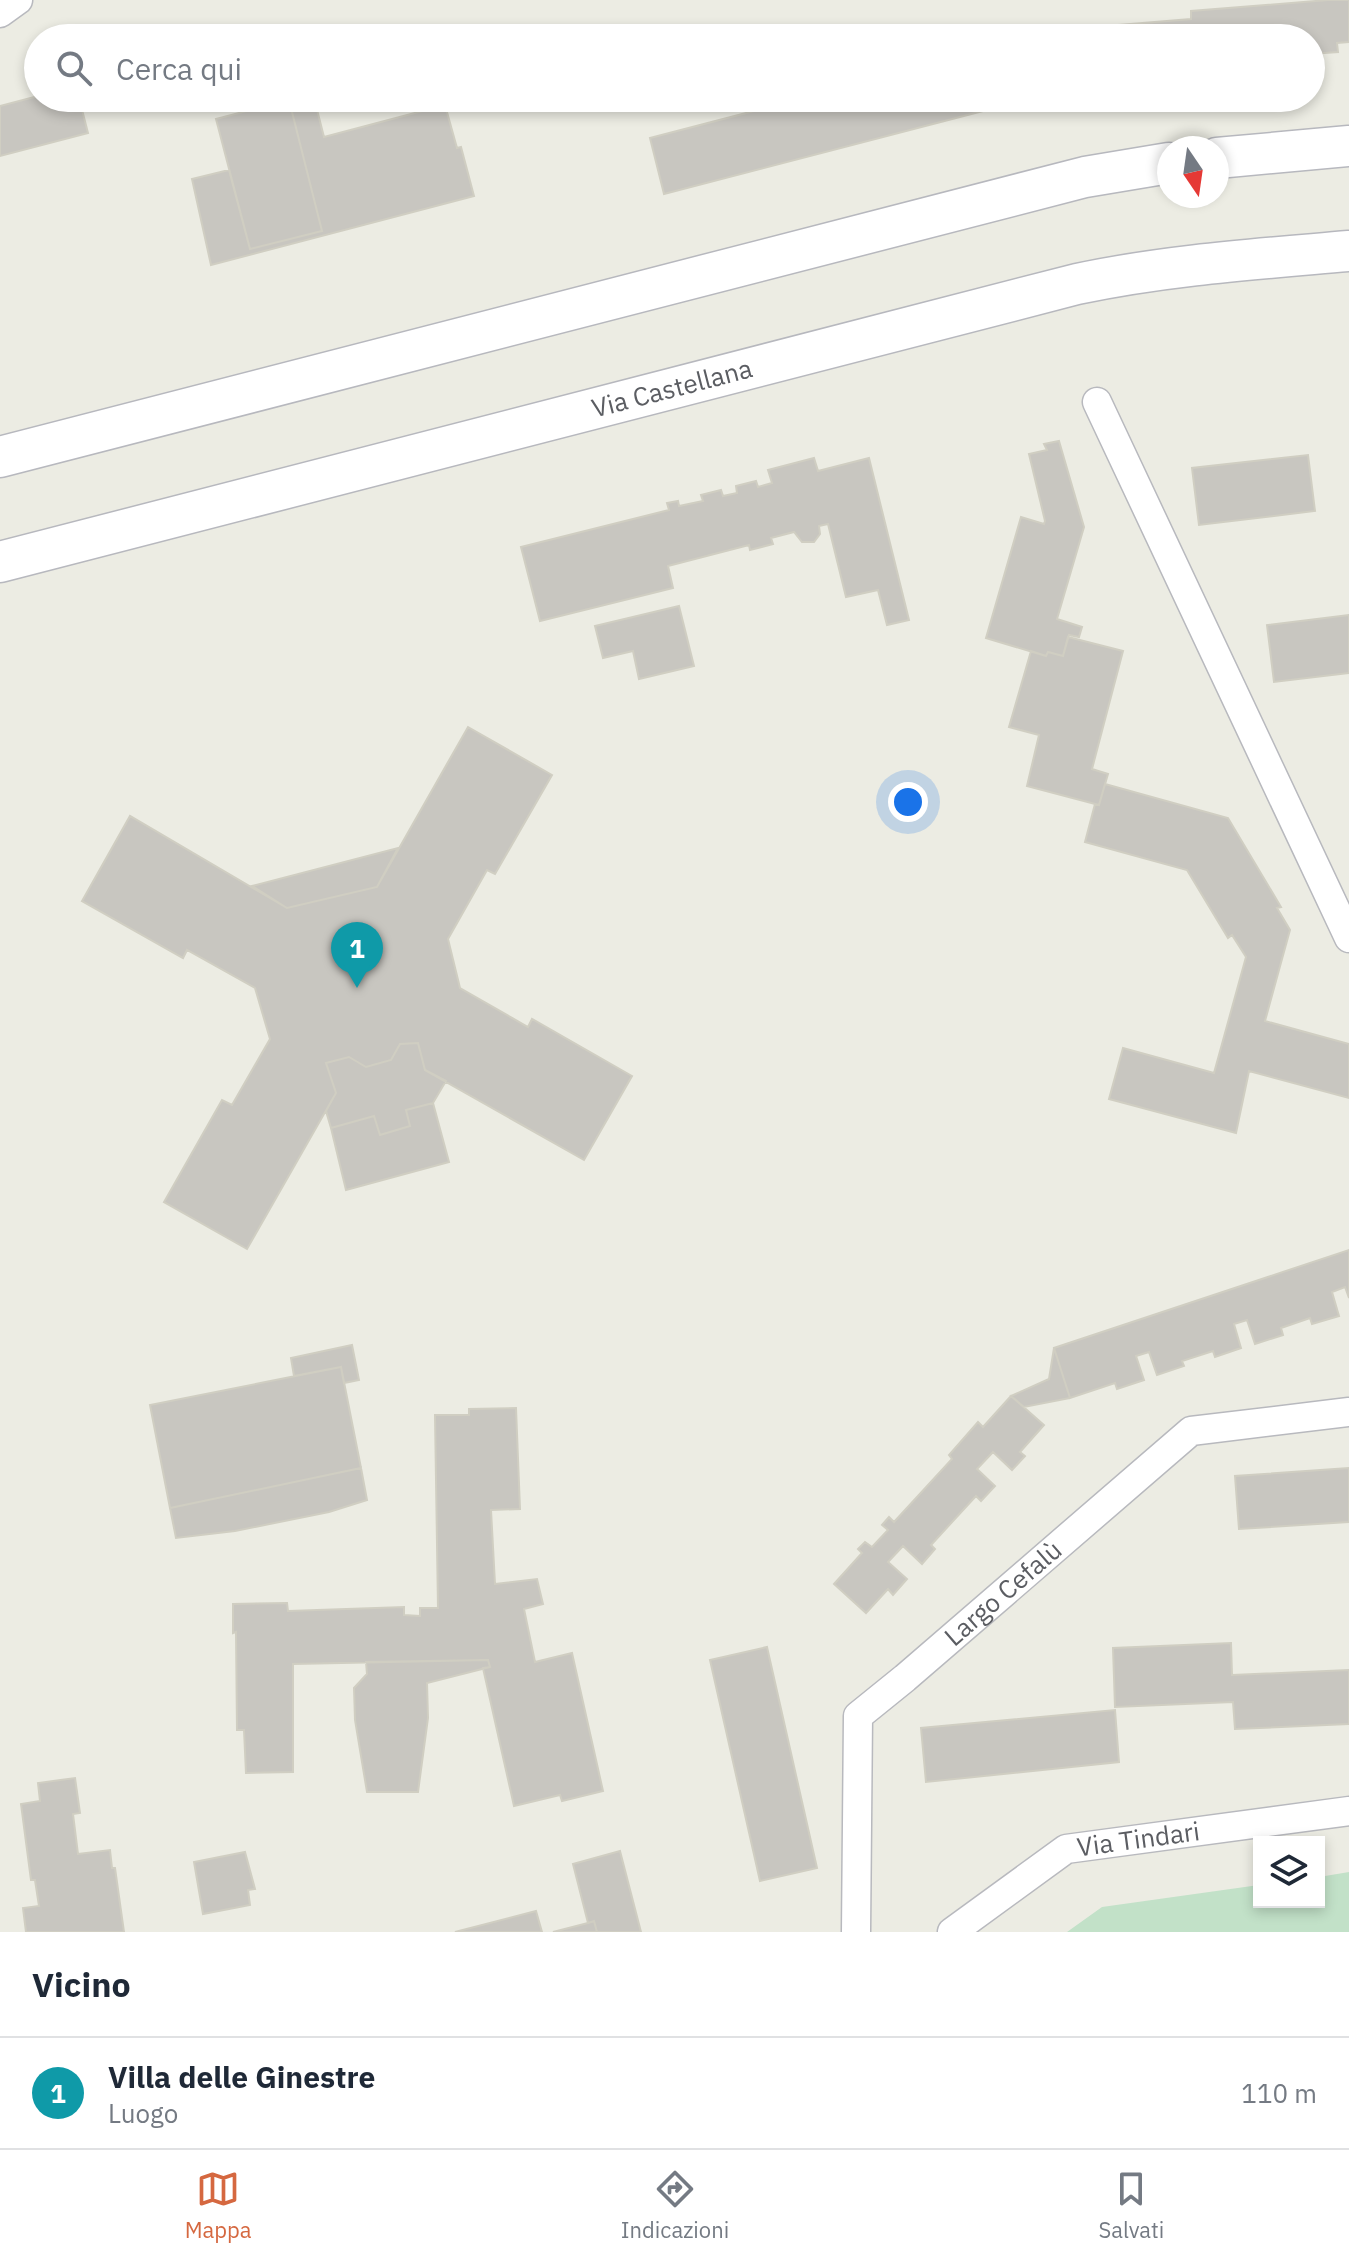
<!DOCTYPE html>
<html lang="it">
<head>
<meta charset="utf-8">
<style>
  :root { --surface:#fff; --page:#f6f6f7; --text:#1f2937; --muted:#747a83; --line:#e0e1e3; --accent:#d56840 }
  body { margin:0; font-family:"IBM Plex Sans",sans-serif; background:var(--page); color:var(--text) }
  .controls { position:absolute; right:24px; bottom:24px; display:grid; overflow:hidden; border-radius:0px; box-shadow:0 4px 12px #0003 }
  .controls button { width:72px; height:72px; display:grid; place-items:center; padding:0; border:0; border-bottom:2px solid var(--line); background:var(--surface); color:var(--text); font:40px sans-serif }
  .compass { position:absolute; left:1157px; top:136px; width:72px; height:72px; border-radius:50%; background:var(--surface); box-shadow:0 4px 12px #0003; rotate:167deg }
  .you { position:absolute; left:908px; top:802px; width:28px; height:28px; margin:-20px; border:6px solid #fff; border-radius:50%; background:#1a73e8; box-shadow:0 0 0 12px #1a73e833 }
  .badge { display:grid; place-items:center; width:52px; height:52px; border-radius:50%; background:var(--accent); color:#fff; font-size:26px; font-weight:700 }
  .pin { position:absolute; translate:-50% -66px; filter:drop-shadow(0 2px 4px #0008) }
  .pin::after { content:''; position:absolute; top:42px; width:28px; height:24px; background:inherit; clip-path:polygon(0 0,100% 0,50% 100%) }
  .list { margin:0; padding:0; list-style:none }
  h2 { display:flex; justify-content:space-between; align-items:center; height:104px; margin:0; padding:0 32px; font-size:34px }
  h2 small { font-size:26px; font-weight:400; color:var(--muted) }
  .list li { display:grid; grid-template-columns:52px 1fr auto; gap:24px; align-items:center; box-sizing:border-box; height:112px; padding:0 32px; border-top:2px solid var(--line) }
  .list b { display:block; font-size:30px; white-space:nowrap }
  .list p { margin:0; font-size:26px; white-space:nowrap; color:var(--muted) }
  .list em { font-size:26px; font-style:normal; color:var(--muted) }
  .icon { flex:none; width:44px; height:44px; fill:none; stroke:currentColor; stroke-width:2; stroke-linecap:round; stroke-linejoin:round }
  .map { position:relative; flex:none; width:1349px; height:1932px; overflow:hidden }
  .search { position:absolute; background:var(--surface); box-shadow:0 4px 12px #0003; left:24px; right:24px; top:24px; height:88px; display:flex; align-items:center; gap:20px; box-sizing:border-box; padding:0 28px; border-radius:44px; color:var(--muted); font-size:30px }
  .sheet { height:216px; background:var(--surface) }
  nav { display:flex; justify-content:space-around; align-items:center; box-sizing:border-box; height:112px; border-top:2px solid var(--line); background:var(--surface); font-size:22px; color:var(--muted) }
  nav a { display:grid; justify-items:center; gap:4px }
  nav .on { color:var(--accent) }
  .map>svg:first-child { display:block }
  .green { fill:#c2e1c8 }
  .building { fill:#c8c6c0; stroke:#d0cec2; stroke-width:2 }
  .lines { fill:none; stroke-linecap:round; stroke-linejoin:round }
  .street-casing { stroke:#b8b9be; stroke-width:31 }
  .secondary-casing { stroke:#b7b8be; stroke-width:43 }
  .street { stroke:#fff; stroke-width:28 }
  .secondary { stroke:#fff; stroke-width:40 }
  .labels { text-anchor:middle; stroke-width:7; stroke-linejoin:round; paint-order:stroke }
  .street-label { font-size:26px; fill:#5b5d62; stroke:#fff }
</style>
</head>
<body>
<div class="map">
<svg width="1349" height="1932" viewBox="0 0 1349 1932">
  <rect width="100%" height="100%" fill="#ecece3"/>
  <!-- green -->
  <path class="green" d="M 1349,1872 L 1349,1932 L 1067,1932 L 1102,1907 L 1259,1885 L 1259,1902 L 1319,1902 L 1319,1877 Z"/>
  <!-- building -->
  <path class="building" d="M 1328,0 L 1349,0 L 1349,42 L 1337,43 L 1338,52 L 1311,54 L 1311,38 L 1046,38 L 1046,31 L 1191,19 L 1191,11 Z
    M 38,96 L 79,98 L 88,133 L 0,156 L 0,106 Z
    M 296,98 L 314,98 L 324,137 L 445,105 L 457,148 L 461,147 L 474,196 L 211,265 L 192,179 L 229,170 L 250,249 L 322,231 L 289,100 Z
    M 804,98 L 979,98 L 983,111 L 664,194 L 650,138 Z
    M 289,100 L 322,231 L 250,249 L 216,119 Z
    M 1059,441 L 1084,527 L 1057,619 L 1082,627 L 1079,637 L 1069,635 L 1063,656 L 1048,652 L 1046,656 L 986,638 L 1021,517 L 1044,524 L 1045,521 L 1029,454 L 1047,450 L 1044,444 Z
    M 1308,455 L 1315,511 L 1199,525 L 1192,468 Z
    M 814,458 L 818,471 L 869,458 L 909,620 L 887,625 L 878,590 L 846,597 L 828,524 L 819,526 L 820,534 L 814,542 L 802,542 L 794,532 L 771,538 L 773,544 L 750,550 L 749,545 L 668,566 L 673,588 L 540,621 L 521,547 L 669,510 L 667,503 L 678,501 L 679,506 L 703,501 L 701,495 L 721,490 L 723,496 L 737,493 L 736,486 L 756,481 L 758,487 L 772,483 L 768,470 Z
    M 679,606 L 694,666 L 639,679 L 633,651 L 603,658 L 595,626 Z
    M 1349,615 L 1349,673 L 1274,682 L 1267,625 Z
    M 1068,637 L 1123,651 L 1092,769 L 1108,774 L 1099,805 L 1027,786 L 1039,735 L 1009,727 L 1031,651 L 1046,656 L 1048,652 L 1063,656 Z
    M 468,727 L 552,775 L 495,874 L 487,870 L 448,939 L 460,988 L 528,1027 L 532,1019 L 632,1076 L 584,1160 L 425,1070 L 418,1043 L 400,1044 L 391,1060 L 366,1067 L 349,1057 L 326,1063 L 336,1093 L 247,1249 L 164,1202 L 222,1100 L 232,1105 L 270,1039 L 255,988 L 187,950 L 183,958 L 82,901 L 130,816 L 287,908 L 377,887 Z
    M 1105,784 L 1228,818 L 1281,907 L 1277,908 L 1290,930 L 1265,1021 L 1349,1044 L 1349,1098 L 1249,1071 L 1236,1133 L 1109,1099 L 1123,1048 L 1214,1073 L 1246,957 L 1232,935 L 1228,938 L 1187,870 L 1085,842 L 1095,804 L 1099,805 Z
    M 398,848 L 377,887 L 287,908 L 252,886 Z
    M 418,1043 L 425,1070 L 446,1081 L 433,1103 L 406,1110 L 410,1126 L 380,1135 L 374,1116 L 331,1128 L 326,1111 L 336,1093 L 326,1063 L 349,1057 L 366,1067 L 391,1060 L 400,1044 Z
    M 433,1103 L 449,1162 L 346,1190 L 331,1128 L 374,1116 L 380,1135 L 410,1126 L 406,1110 Z
    M 1349,1250 L 1349,1298 L 1345,1287 L 1332,1292 L 1339,1316 L 1312,1324 L 1310,1318 L 1281,1328 L 1283,1335 L 1255,1344 L 1247,1320 L 1234,1324 L 1241,1348 L 1215,1357 L 1213,1351 L 1182,1361 L 1184,1366 L 1157,1375 L 1149,1352 L 1136,1356 L 1144,1380 L 1117,1389 L 1115,1383 L 1070,1398 L 1054,1348 Z
    M 352,1345 L 359,1380 L 344,1383 L 341,1367 L 294,1376 L 291,1358 Z
    M 1054,1348 L 1070,1398 L 1024,1407 L 1011,1396 L 1049,1379 Z
    M 341,1367 L 361,1468 L 170,1508 L 150,1405 Z
    M 1011,1396 L 1044,1425 L 1020,1452 L 1025,1456 L 1012,1470 L 993,1452 L 977,1469 L 995,1486 L 981,1501 L 976,1496 L 931,1545 L 935,1549 L 922,1564 L 903,1546 L 888,1562 L 907,1579 L 893,1595 L 888,1589 L 866,1613 L 834,1584 L 862,1553 L 858,1549 L 865,1542 L 872,1547 L 888,1530 L 882,1525 L 889,1517 L 894,1522 L 952,1459 L 949,1455 L 978,1422 L 983,1427 Z
    M 516,1408 L 520,1509 L 491,1510 L 495,1584 L 537,1579 L 543,1604 L 524,1609 L 535,1662 L 572,1653 L 603,1791 L 562,1801 L 560,1795 L 514,1806 L 483,1668 L 490,1667 L 488,1660 L 293,1664 L 293,1772 L 246,1773 L 244,1730 L 237,1730 L 236,1632 L 233,1633 L 233,1604 L 287,1603 L 288,1611 L 404,1607 L 404,1615 L 420,1616 L 420,1608 L 438,1608 L 435,1415 L 469,1415 L 469,1409 Z
    M 361,1468 L 367,1500 L 329,1512 L 235,1531 L 176,1538 L 170,1508 Z
    M 1349,1468 L 1349,1522 L 1239,1529 L 1235,1476 Z
    M 1231,1643 L 1232,1675 L 1349,1670 L 1349,1724 L 1235,1729 L 1233,1702 L 1115,1707 L 1113,1648 Z
    M 767,1647 L 817,1868 L 760,1881 L 710,1660 Z
    M 488,1660 L 490,1667 L 427,1683 L 428,1718 L 418,1792 L 367,1792 L 355,1720 L 354,1688 L 367,1674 L 366,1662 Z
    M 1115,1710 L 1119,1762 L 926,1782 L 921,1728 Z
    M 75,1778 L 80,1813 L 73,1814 L 78,1854 L 110,1850 L 112,1868 L 115,1868 L 124,1932 L 26,1932 L 23,1908 L 39,1906 L 35,1880 L 31,1880 L 21,1804 L 40,1801 L 38,1783 Z
    M 620,1851 L 641,1932 L 597,1932 L 594,1921 L 588,1923 L 573,1864 Z
    M 245,1852 L 255,1889 L 248,1890 L 250,1905 L 203,1914 L 194,1862 Z
    M 536,1911 L 542,1932 L 455,1932 Z
    M 594,1921 L 597,1932 L 553,1932 L 588,1923 Z"/>
  <g class="lines">
    <!-- street casing -->
    <g class="street-casing">
      <g id="street">
        <path d="M 0,13 L 18,0"/>
        <path d="M 1097,402 L 1349,938"/>
        <path id="s1" d="M 856,1932 L 858,1716 L 905,1678 L 1191,1431 L 1349,1412"/>
        <path id="s2" d="M 952,1932 L 1066,1849 L 1349,1811"/>
      </g>
    </g>
    <!-- secondary casing -->
    <g class="secondary-casing">
      <g id="secondary">
        <path d="M 1217,158 L 1349,146"/>
        <path d="M 0,457 L 1085,177 L 1169,163"/>
        <path id="s3" d="M 0,562 L 1077,284 C 1167,265 1258,259 1349,251"/>
      </g>
    </g>
    <!-- street -->
    <use href="#street" class="street"/>
    <!-- secondary -->
    <use href="#secondary" class="secondary"/>
  </g>
  <g class="labels">
    <!-- street labels -->
    <g class="street-label">
      <text dy="9" stroke="none"><textPath href="#s3" startOffset="694">Via Castellana</textPath></text>
      <text dy="9" stroke="none"><textPath href="#s1" startOffset="406">Largo Cefalù</textPath></text>
      <text dy="9" stroke="none"><textPath href="#s2" startOffset="214">Via Tindari</textPath></text>
    </g>
  </g>
</svg>
<div class="controls">
<button><svg class="icon" aria-label="layers" viewBox="0 0 24 24"><path d="M12 4l9 5-9 5-9-5zM3 14l9 5 9-5"/></svg></button>
</div>
<svg class="compass" viewBox="-18 -18 36 36"><path d="M0-13l5 13h-10z" fill="#e53935"/><path d="M0 13l5-13h-10z" fill="#747a83"/></svg>
<div class="you"></div>
<div class="pin badge" style="left:357px;top:988px;background:#0f9aa8">1</div>
<div class="search"><svg class="icon" aria-label="search" viewBox="0 0 24 24"><circle cx="10" cy="10" r="6"/><path d="M15 15l6 6"/></svg>Cerca qui</div>
</div>
<section class="sheet">
<h2>Vicino<small></small></h2>
<ul class="list">
<li><span class="badge" style="background:#0f9aa8">1</span><div><b>Villa delle Ginestre</b><p>Luogo</p></div><em>110 m</em></li>
</ul>
</section>
<nav>
<a class="on"><svg class="icon" aria-label="map" viewBox="0 0 24 24"><path d="M3 6l6-2 6 2 6-2v14l-6 2-6-2-6 2zM9 4v14M15 6v14"/></svg>Mappa</a>
<a><svg class="icon" aria-label="directions" viewBox="0 0 24 24"><path d="M12 3l9 9-9 9-9-9zM9 14v-3h6M13 9l2 2-2 2"/></svg>Indicazioni</a>
<a><svg class="icon" aria-label="saved" viewBox="0 0 24 24"><path d="M7 4h10v16l-5-4-5 4z"/></svg>Salvati</a>
</nav>
</body>
</html>
